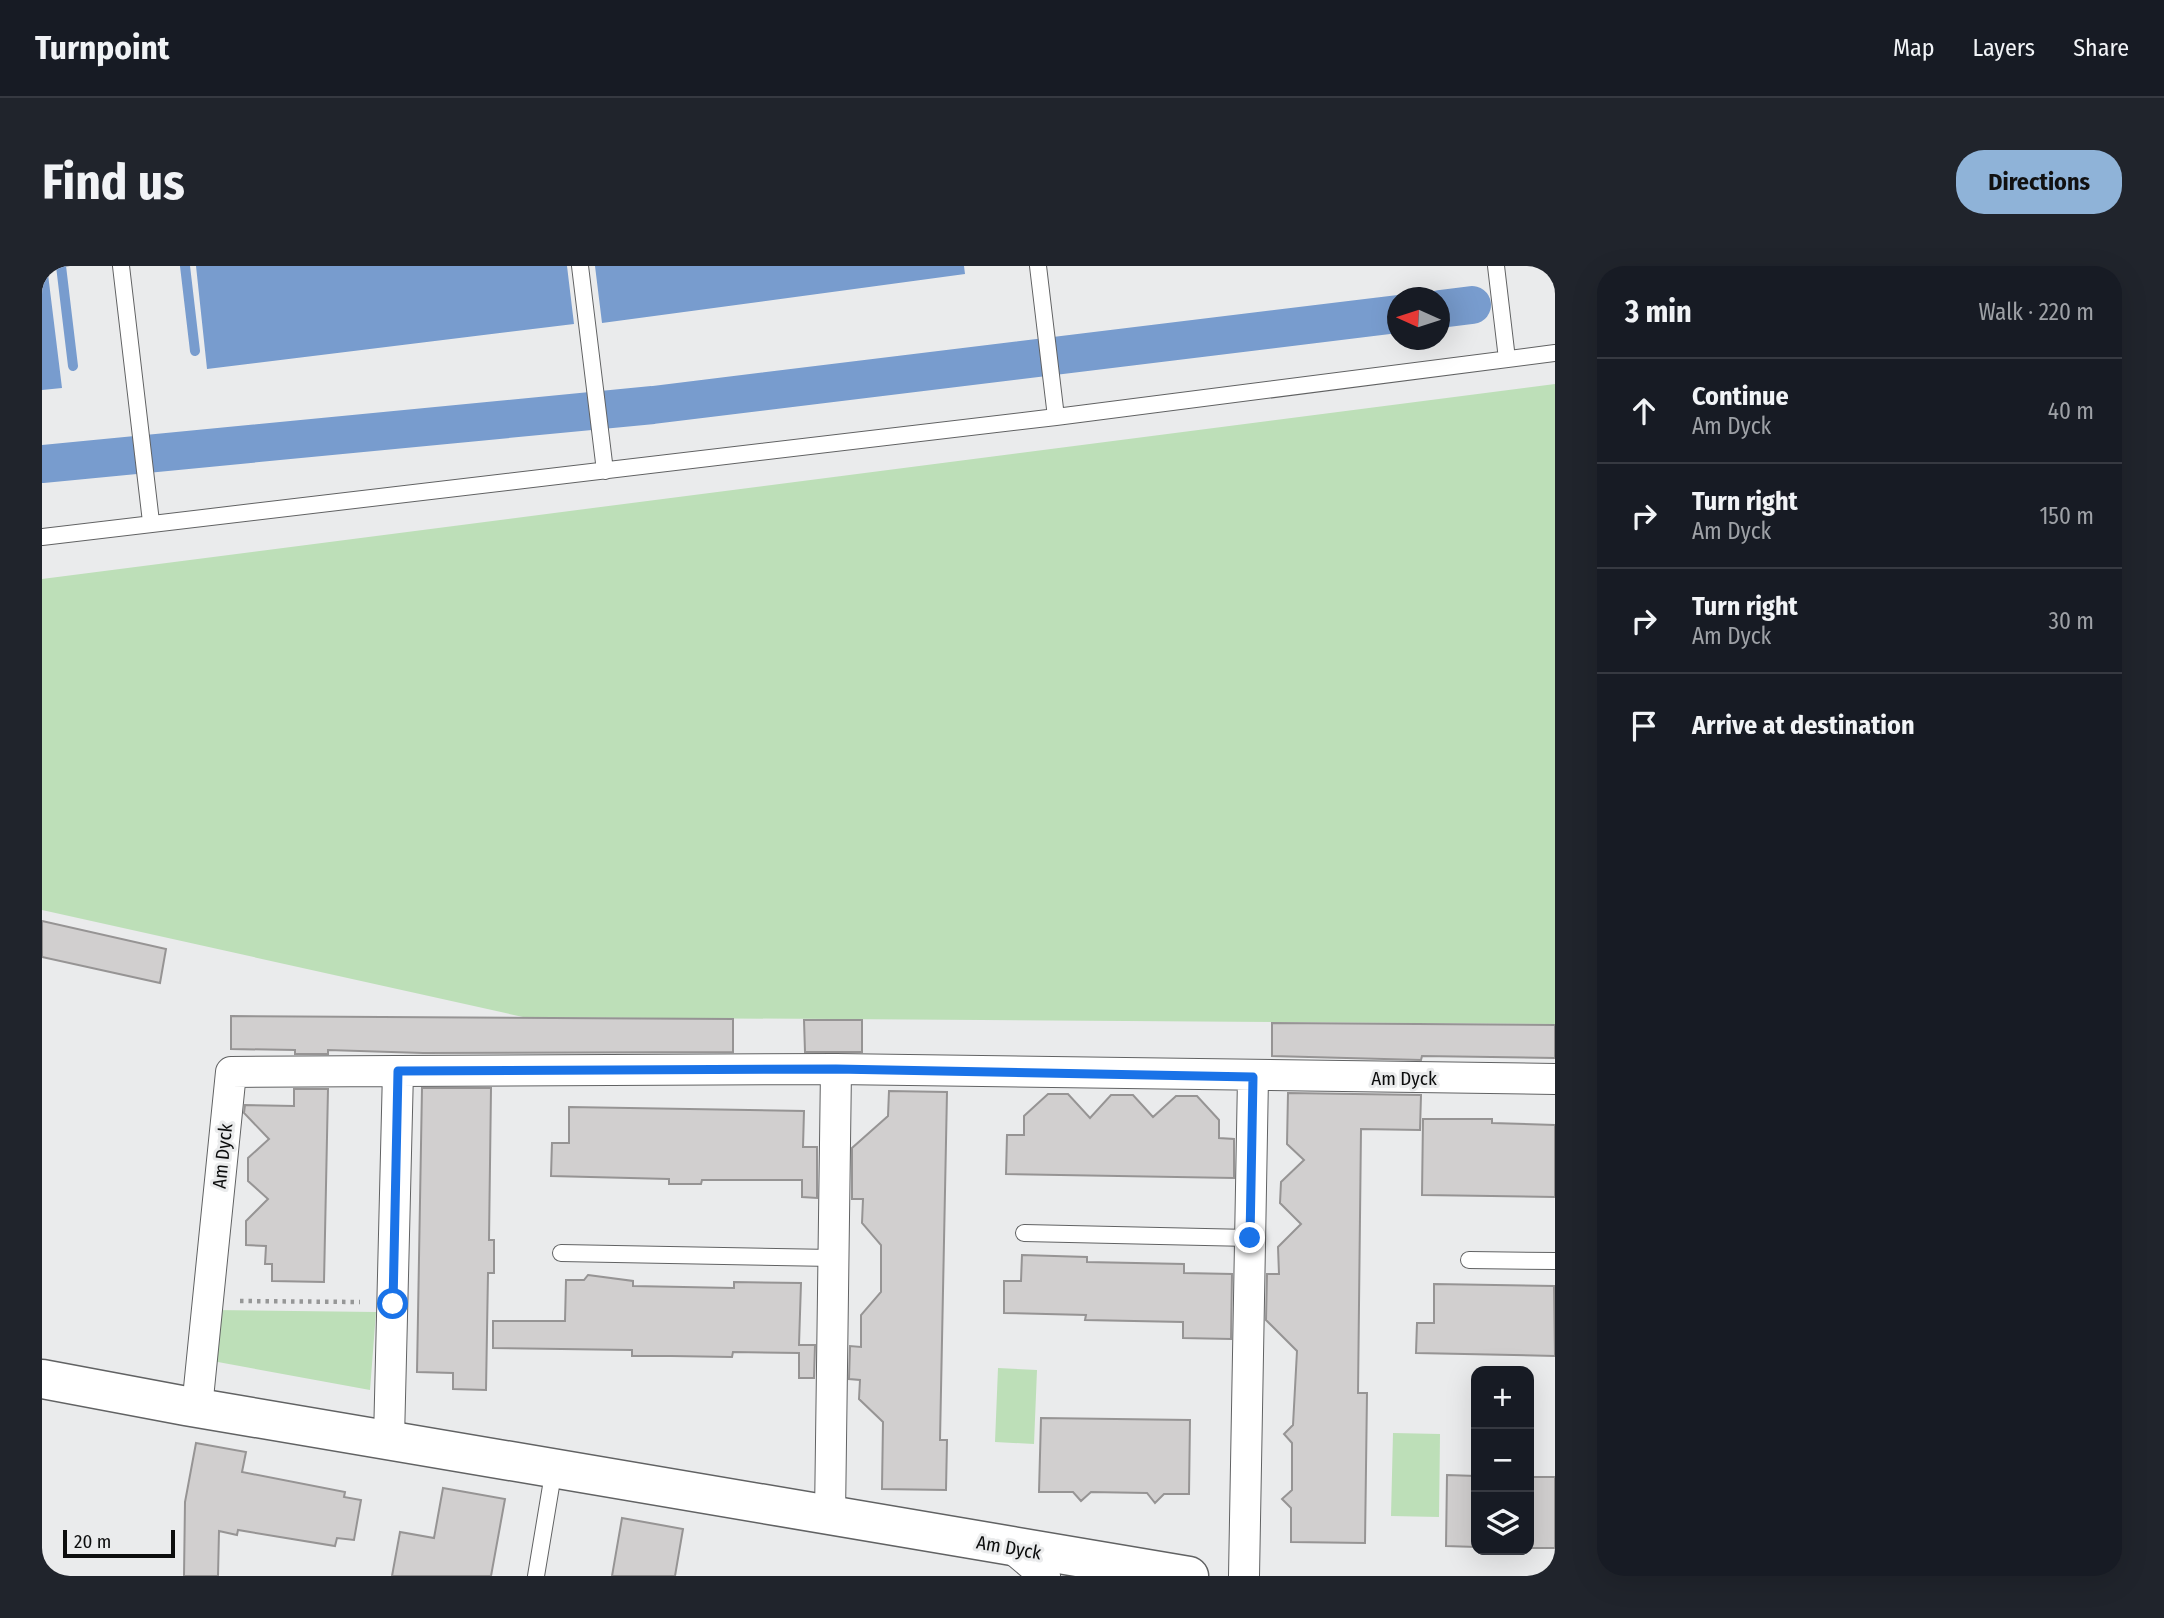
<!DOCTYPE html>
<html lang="en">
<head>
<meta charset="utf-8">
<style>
  :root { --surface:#171b24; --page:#20242c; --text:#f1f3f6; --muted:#9ea1a6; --line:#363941; --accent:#8fb3d8 }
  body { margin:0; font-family:"Fira Sans Condensed",sans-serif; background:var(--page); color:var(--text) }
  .controls { position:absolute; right:21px; bottom:21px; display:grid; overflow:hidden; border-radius:14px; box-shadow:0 7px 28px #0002 }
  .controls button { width:63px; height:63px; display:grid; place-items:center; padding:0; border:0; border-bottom:2px solid var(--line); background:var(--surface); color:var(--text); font:35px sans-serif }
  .compass { position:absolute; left:1345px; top:21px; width:63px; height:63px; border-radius:50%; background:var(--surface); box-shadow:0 7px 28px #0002; rotate:273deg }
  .scale { position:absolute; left:21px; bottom:18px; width:112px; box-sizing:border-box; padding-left:7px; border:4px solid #0c0d0d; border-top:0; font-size:19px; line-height:24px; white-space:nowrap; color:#0c0d0d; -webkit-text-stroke:5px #eaebec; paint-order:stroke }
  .stop { position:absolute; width:21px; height:21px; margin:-16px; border:5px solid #1a73e8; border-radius:50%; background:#fff }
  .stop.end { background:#1a73e8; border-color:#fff; box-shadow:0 2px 7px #0008 }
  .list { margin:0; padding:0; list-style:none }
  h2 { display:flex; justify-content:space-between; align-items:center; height:91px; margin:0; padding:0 28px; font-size:30px }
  h2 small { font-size:23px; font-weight:400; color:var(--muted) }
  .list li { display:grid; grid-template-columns:46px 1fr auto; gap:21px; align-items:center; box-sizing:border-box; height:105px; padding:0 28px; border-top:2px solid var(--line) }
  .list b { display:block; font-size:26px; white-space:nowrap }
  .list p { margin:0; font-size:23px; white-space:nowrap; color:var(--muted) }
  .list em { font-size:23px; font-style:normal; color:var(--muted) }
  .icon { flex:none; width:38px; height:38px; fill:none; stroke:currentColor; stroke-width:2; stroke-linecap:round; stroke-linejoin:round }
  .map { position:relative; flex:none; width:1513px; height:1310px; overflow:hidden; border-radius:28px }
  header { display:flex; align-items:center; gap:42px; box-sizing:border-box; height:98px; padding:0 35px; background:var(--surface); border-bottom:2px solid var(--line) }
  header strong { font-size:33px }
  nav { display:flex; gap:38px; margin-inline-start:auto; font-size:24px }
  .intro { display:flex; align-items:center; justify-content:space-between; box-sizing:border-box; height:168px; padding:0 42px }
  h1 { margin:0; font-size:49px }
  .button { padding:18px 32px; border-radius:28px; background:var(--accent); color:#111; font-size:24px; font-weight:700 }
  main { display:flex; gap:42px; padding:0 42px }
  aside { flex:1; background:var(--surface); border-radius:28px; box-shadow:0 7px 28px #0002 }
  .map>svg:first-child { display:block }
  .green { fill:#bddfb8 }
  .water { fill:#789cce }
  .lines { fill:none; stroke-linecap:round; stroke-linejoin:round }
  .stream { stroke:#789cce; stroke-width:10 }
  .canal { stroke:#789cce; stroke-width:38 }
  .building { fill:#d1cfcf; stroke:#969494; stroke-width:2 }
  .lane-casing { stroke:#616263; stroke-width:18 }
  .street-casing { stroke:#616263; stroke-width:32 }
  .secondary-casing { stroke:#616263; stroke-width:41 }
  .path { stroke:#969797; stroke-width:4.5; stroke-dasharray:3.5 5; stroke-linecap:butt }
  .lane { stroke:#fff; stroke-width:16 }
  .street { stroke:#fff; stroke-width:30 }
  .secondary { stroke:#fff; stroke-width:38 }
  .route { stroke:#1a73e8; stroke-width:9 }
  .labels { text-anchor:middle; stroke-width:6; stroke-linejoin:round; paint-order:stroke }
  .street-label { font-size:19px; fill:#0c0d0d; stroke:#eaebec }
</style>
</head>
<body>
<header>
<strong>Turnpoint</strong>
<nav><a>Map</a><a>Layers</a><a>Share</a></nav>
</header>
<div class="intro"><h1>Find us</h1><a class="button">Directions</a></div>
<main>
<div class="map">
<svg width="1513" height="1310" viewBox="0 0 1513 1310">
  <rect width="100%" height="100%" fill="#eaebec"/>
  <!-- green -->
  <path class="green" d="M 1513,118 L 1513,758 L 481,751 L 0,644 L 0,313 Z
    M 171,1044 L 334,1046 L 328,1124 L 165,1094 Z
    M 956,1102 L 995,1104 L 992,1178 L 953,1176 Z
    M 1351,1167 L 1398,1168 L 1397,1251 L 1349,1250 Z"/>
  <!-- water -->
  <path class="water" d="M 0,0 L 5,0 L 20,122 L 0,124 Z
    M 154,0 L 525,0 L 532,58 L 165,103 Z
    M 553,0 L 922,0 L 923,8 L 560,57 Z"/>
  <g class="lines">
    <!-- stream -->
    <path class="stream" d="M 19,0 L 31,100
      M 143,0 L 153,85"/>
    <!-- canal -->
    <path class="canal" d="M 1398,43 L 1430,39
      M 0,198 L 611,139 L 1356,48"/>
  </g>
  <!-- building -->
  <path class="building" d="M 0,655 L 124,683 L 118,717 L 0,691 Z
    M 189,750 L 691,753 L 691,786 L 381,787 L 286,784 L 286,788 L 253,788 L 253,784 L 189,783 Z
    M 762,754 L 820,754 L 820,786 L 763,786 Z
    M 1230,757 L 1513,759 L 1513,792 L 1380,790 L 1379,794 L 1230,790 Z
    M 380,822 L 449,822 L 447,974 L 452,974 L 452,1007 L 446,1007 L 444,1124 L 411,1123 L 411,1107 L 375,1106 Z
    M 252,823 L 286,823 L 282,1016 L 230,1015 L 230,998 L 223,998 L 224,980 L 204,979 L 204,955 L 226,933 L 206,915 L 206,892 L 227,873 L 202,847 L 203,839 L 252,840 Z
    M 847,825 L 905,826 L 898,1174 L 905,1174 L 904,1224 L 840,1223 L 841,1156 L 817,1133 L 818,1114 L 807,1113 L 808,1080 L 819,1081 L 819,1049 L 839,1026 L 839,979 L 820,957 L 821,933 L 810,933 L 810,882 L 846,850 Z
    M 1246,827 L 1379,829 L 1378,864 L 1319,863 L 1316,1127 L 1325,1127 L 1323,1277 L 1249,1276 L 1249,1242 L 1240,1233 L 1250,1224 L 1250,1177 L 1242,1168 L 1251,1159 L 1255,1085 L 1224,1054 L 1225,1008 L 1237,1008 L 1236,981 L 1259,958 L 1238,937 L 1239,916 L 1262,894 L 1245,878 Z
    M 1006,828 L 1026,828 L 1048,852 L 1069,829 L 1091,829 L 1111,851 L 1134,830 L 1155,830 L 1177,854 L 1177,872 L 1192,873 L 1192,912 L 964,908 L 965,869 L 982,869 L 982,850 Z
    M 527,841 L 762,845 L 761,881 L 775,881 L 775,932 L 760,931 L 760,914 L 660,914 L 659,918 L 627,918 L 627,913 L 509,910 L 510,877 L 527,877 Z
    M 1381,853 L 1450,853 L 1450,857 L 1513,859 L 1513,931 L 1380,929 Z
    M 980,989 L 1045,991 L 1045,996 L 1142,998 L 1142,1007 L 1190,1008 L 1189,1073 L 1141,1072 L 1141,1056 L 1043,1054 L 1044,1049 L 962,1047 L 962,1015 L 979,1015 Z
    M 546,1009 L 591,1015 L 591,1020 L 692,1022 L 692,1016 L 759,1017 L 757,1079 L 773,1079 L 772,1112 L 757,1112 L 757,1087 L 691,1086 L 690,1091 L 629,1090 L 590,1090 L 590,1084 L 451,1082 L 451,1055 L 523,1055 L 524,1014 L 542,1014 Z
    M 1392,1018 L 1512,1020 L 1513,1090 L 1374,1087 L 1375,1057 L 1392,1057 Z
    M 999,1152 L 1148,1154 L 1147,1228 L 1122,1228 L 1113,1237 L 1105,1227 L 1049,1226 L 1039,1235 L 1031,1226 L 997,1226 Z
    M 154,1177 L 204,1186 L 200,1206 L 303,1226 L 302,1231 L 319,1234 L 312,1274 L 295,1272 L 293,1280 L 196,1264 L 195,1269 L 177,1265 L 176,1310 L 142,1310 L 143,1236 Z
    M 1405,1209 L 1434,1210 L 1434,1281 L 1404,1280 Z
    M 1487,1211 L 1513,1211 L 1513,1282 L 1487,1282 Z
    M 401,1222 L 463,1233 L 449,1310 L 350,1310 L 358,1266 L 392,1272 Z
    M 580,1252 L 641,1263 L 633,1310 L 570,1310 Z"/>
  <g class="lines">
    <!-- lane casing -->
    <g class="lane-casing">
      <path id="lane" d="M 79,0 L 109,256
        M 538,0 L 563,205
        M 996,0 L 1014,151
        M 1454,0 L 1465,93
        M 0,271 L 1014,151 L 1513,87
        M 982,967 L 1208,972
        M 519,987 L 791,992
        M 1427,994 L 1513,995
        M 494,1310 L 512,1202"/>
    </g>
    <!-- street casing -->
    <g class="street-casing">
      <path id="street" d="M 155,1142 L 189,806 L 356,805
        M 347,1173 L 356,805 L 794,803 L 1513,813
        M 788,1250 L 794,803
        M 970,1282 L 1003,1310
        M 1202,1310 L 1211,811"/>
    </g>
    <!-- secondary casing -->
    <g class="secondary-casing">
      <path id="secondary" d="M 0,1113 L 144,1140 L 1147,1310"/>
    </g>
    <!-- path -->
    <path class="path" d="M 198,1035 L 318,1036"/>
    <!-- lane -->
    <use href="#lane" class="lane"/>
    <!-- street -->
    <use href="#street" class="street"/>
    <!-- secondary -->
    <use href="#secondary" class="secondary"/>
  </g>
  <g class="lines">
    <!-- route -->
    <path class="route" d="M 351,1038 L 356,805 L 794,803 L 1211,811 L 1208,972"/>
  </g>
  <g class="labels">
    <!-- street labels -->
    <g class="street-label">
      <text x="1362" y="819">Am Dyck</text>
      <text transform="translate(180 890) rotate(-84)" y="7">Am Dyck</text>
      <text transform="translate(967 1281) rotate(10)" y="7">Am Dyck</text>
    </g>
  </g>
</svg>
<div class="controls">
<button>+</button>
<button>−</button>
<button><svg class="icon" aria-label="layers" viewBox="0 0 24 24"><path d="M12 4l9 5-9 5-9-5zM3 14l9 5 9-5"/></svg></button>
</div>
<svg class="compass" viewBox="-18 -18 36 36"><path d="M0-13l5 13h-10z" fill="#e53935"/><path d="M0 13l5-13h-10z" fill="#9ea1a6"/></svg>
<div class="scale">20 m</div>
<div class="stop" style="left:351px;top:1038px"></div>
<div class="stop end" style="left:1208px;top:972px"></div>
</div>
<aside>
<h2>3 min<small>Walk · 220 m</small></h2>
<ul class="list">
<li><svg class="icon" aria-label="ahead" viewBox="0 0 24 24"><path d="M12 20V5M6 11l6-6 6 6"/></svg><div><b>Continue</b><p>Am Dyck</p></div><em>40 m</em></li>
<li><svg class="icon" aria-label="right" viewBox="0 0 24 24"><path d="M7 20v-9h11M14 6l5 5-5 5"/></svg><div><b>Turn right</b><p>Am Dyck</p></div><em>150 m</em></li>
<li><svg class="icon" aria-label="right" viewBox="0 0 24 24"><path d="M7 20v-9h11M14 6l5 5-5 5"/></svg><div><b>Turn right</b><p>Am Dyck</p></div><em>30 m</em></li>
<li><svg class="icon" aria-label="arrive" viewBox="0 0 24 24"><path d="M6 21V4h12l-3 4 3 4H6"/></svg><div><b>Arrive at destination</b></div></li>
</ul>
</aside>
</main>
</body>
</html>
